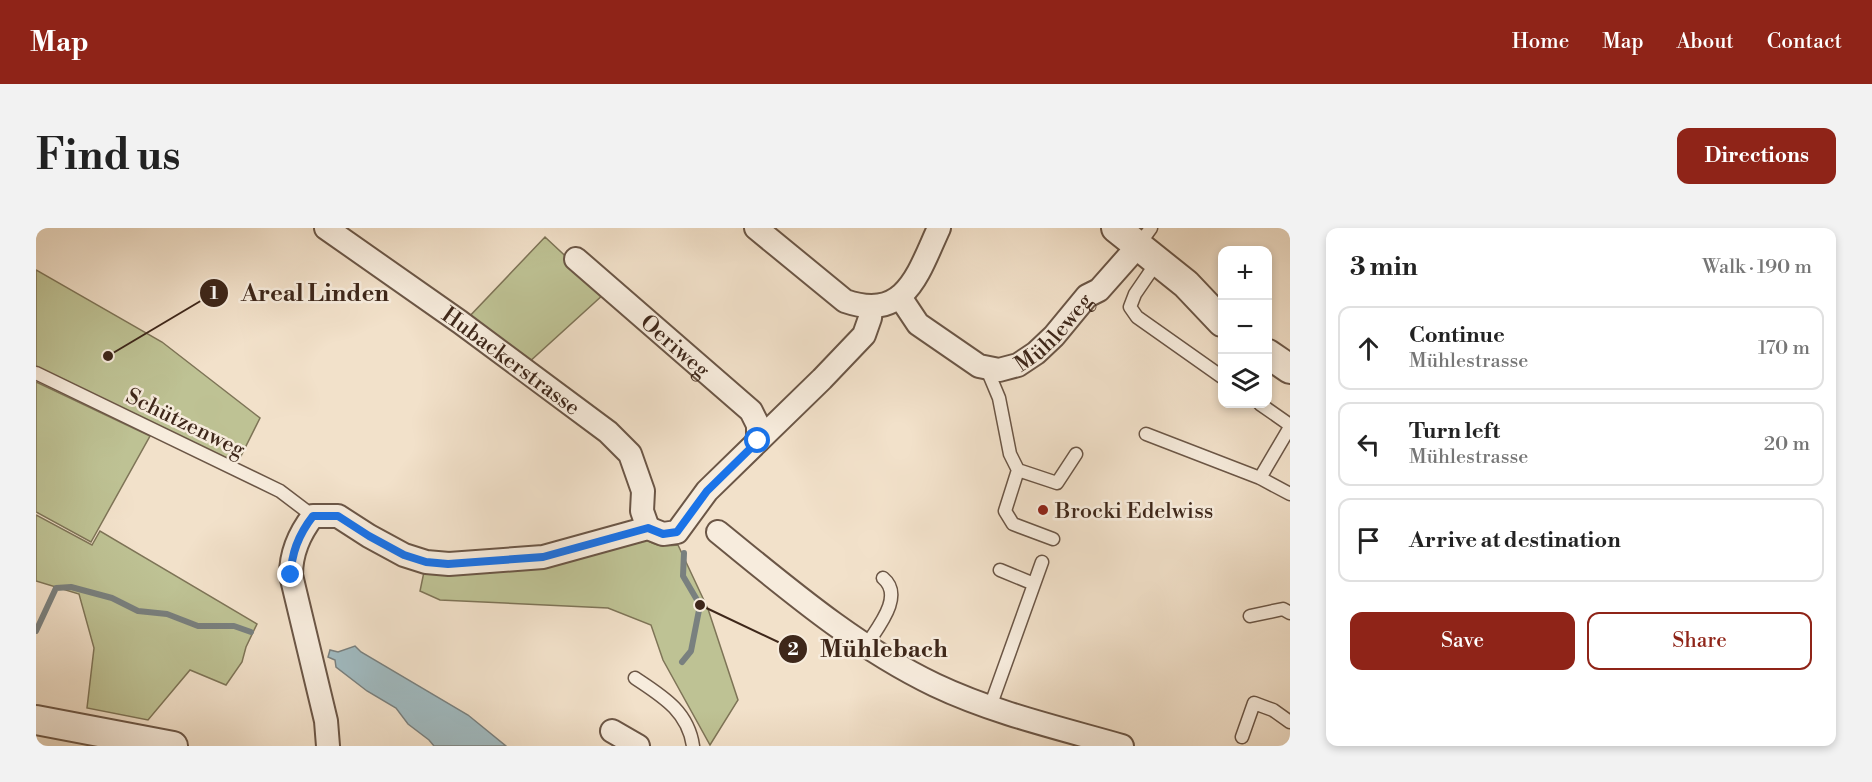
<!DOCTYPE html>
<html lang="en">
<head>
<meta charset="utf-8">
<style>
  :root { --surface:#fff; --page:#f2f2f2; --text:#222; --muted:#767676; --line:#e0e0e0; --accent:#8f2418 }
  body { margin:0; font-family:"Libre Bodoni",serif; background:var(--page); color:var(--text) }
  .controls { position:absolute; right:18px; top:18px; display:grid; overflow:hidden; border-radius:12px; box-shadow:0 3px 9px #0003 }
  .controls button { width:54px; height:54px; display:grid; place-items:center; padding:0; border:0; border-bottom:2px solid var(--line); background:var(--surface); color:var(--text); font:30px sans-serif }
  .stop { position:absolute; width:18px; height:18px; margin:-14px; border:4px solid #1a73e8; border-radius:50%; background:#fff }
  .stop.end { background:#1a73e8; border-color:#fff; box-shadow:0 2px 6px #0008 }
  .list { margin:0; padding:0; list-style:none }
  h2 { display:flex; justify-content:space-between; align-items:center; height:78px; margin:0; padding:0 24px; font-size:26px }
  h2 small { font-size:20px; font-weight:400; color:var(--muted) }
  .list li { display:grid; grid-template-columns:39px 1fr auto; gap:18px; align-items:center; box-sizing:border-box; height:84px; margin:0 12px 12px; padding:0 12px; border:2px solid var(--line); border-radius:12px }
  .list b { display:block; font-size:22px; white-space:nowrap }
  .list p { margin:0; font-size:20px; white-space:nowrap; color:var(--muted) }
  .list em { font-size:20px; font-style:normal; color:var(--muted) }
  .actions { display:flex; gap:12px; padding:18px 24px }
  .actions a { flex:1; padding:14px 0; border:2px solid var(--accent); border-radius:12px; text-align:center; font-size:21px; color:var(--accent) }
  .actions .main { background:var(--accent); color:#fff }
  .icon { flex:none; width:33px; height:33px; fill:none; stroke:currentColor; stroke-width:2; stroke-linecap:round; stroke-linejoin:round }
  .map { position:relative; flex:none; width:1254px; height:518px; overflow:hidden; border-radius:12px }
  header { display:flex; align-items:center; gap:36px; box-sizing:border-box; height:84px; padding:0 30px; background:var(--accent); color:#fff }
  header strong { font-size:28px }
  nav { display:flex; gap:33px; margin-inline-start:auto; font-size:21px }
  .intro { display:flex; align-items:center; justify-content:space-between; box-sizing:border-box; height:144px; padding:0 36px }
  h1 { margin:0; font-size:42px }
  .button { padding:15px 27px; border-radius:12px; background:var(--accent); color:#fff; font-size:21px; font-weight:700 }
  main { display:flex; gap:36px; padding:0 36px }
  aside { flex:1; background:var(--surface); border-radius:12px; box-shadow:0 3px 9px #0003 }
  .map>svg:first-child { display:block }
  .green { fill:#bec294; stroke:#7e7457; stroke-width:1.5 }
  .water { fill:#a0bbc2; stroke:#79807f; stroke-width:1.5 }
  .lines { fill:none; stroke-linecap:round; stroke-linejoin:round }
  .stream { stroke:#79807f; stroke-width:6 }
  .service-casing { stroke:#6b5646; stroke-width:15 }
  .minor-casing { stroke:#6b5646; stroke-width:26 }
  .tertiary-casing { stroke:#6b5646; stroke-width:32 }
  .service { stroke:#f7ecdd; stroke-width:12 }
  .minor { stroke:#f7ecdd; stroke-width:22 }
  .tertiary { stroke:#f7ecdd; stroke-width:28 }
  .route { stroke:#1a73e8; stroke-width:8 }
  .poi-dot { fill:#8f2418; stroke:#f7ecdd; stroke-width:2 }
  .labels { text-anchor:middle; stroke-width:5; stroke-linejoin:round; paint-order:stroke }
  .street-label { font-size:22px; fill:#3e271a; stroke:#f7ecdd }
  .poi-label { font-size:22px; fill:#3e271a; stroke:#f7ecdd; text-anchor:start }
  .leader { fill:none; stroke:#3e271a; stroke-width:2 }
  .callout-dot { fill:#3e271a; stroke:#f7ecdd; stroke-width:2 }
  .mark-label { font-size:18px; text-anchor:middle; font-weight:bold; fill:#fff }
  .callout-label { font-size:24px; text-anchor:middle; font-weight:bold; fill:#3e271a; stroke:#f7ecdd; stroke-width:5; stroke-linejoin:round; paint-order:stroke }
</style>
</head>
<body>
<header>
<strong>Map</strong>
<nav><a>Home</a><a>Map</a><a>About</a><a>Contact</a></nav>
</header>
<div class="intro"><h1>Find us</h1><a class="button">Directions</a></div>
<main>
<div class="map">
<svg width="1254" height="518" viewBox="0 0 1254 518">
  <rect width="100%" height="100%" fill="#f2e1ca"/>
  <filter id="stains"><feTurbulence type="fractalNoise" baseFrequency=".00333" numOctaves="4"/><feColorMatrix values="0 0 0 0 .2 0 0 0 0 .09 0 0 0 0 .02 0 0 0 .5 -.17"/></filter>
  <radialGradient id="worn" r=".72"><stop offset=".6" stop-color="#630" stop-opacity="0"/><stop offset="1" stop-color="#630" stop-opacity=".3"/></radialGradient>
  <!-- green -->
  <path class="green" d="M 509,9 L 569,65 L 492,135 L 431,91 Z
    M 0,42 L 126,114 L 224,190 L 199,240 L 0,142 Z
    M 0,154 L 114,208 L 55,314 L 0,284 Z
    M 0,287 L 56,317 L 64,303 L 221,396 L 210,419 L 206,434 L 190,457 L 154,442 L 112,492 L 51,480 L 58,420 L 43,366 L 0,353 Z
    M 604,308 C 617,318 626,319 642,317 L 672,381 L 702,472 L 674,517 L 627,432 L 615,397 L 572,380 L 404,372 L 384,363 L 389,339 Z"/>
  <!-- water -->
  <path class="water" d="M 319,418 L 325,424 L 432,487 L 470,518 L 398,518 L 393,512 L 372,496 L 360,480 L 331,463 L 300,439 L 299,432 L 292,429 L 294,422 L 302,424 Z"/>
  <g class="lines">
    <!-- stream -->
    <path class="stream" d="M 0,403 L 20,360 L 35,359 L 76,370 L 102,383 L 131,386 L 162,398 L 198,398 L 215,404
      M 646,434 L 655,423 L 664,377 L 647,348 L 648,325"/>
    <!-- service casing -->
    <g class="service-casing">
      <path id="service" d="M 1102,18 L 1115,0
        M 1121,34 L 1099,66 L 1094,79 L 1101,89 L 1186,149
        M 950,139 L 963,170 L 974,226 L 982,242 L 969,283 L 977,296 L 1017,311
        M 0,145 L 244,263 L 277,288
        M 1224,176 L 1254,197
        M 1110,206 L 1224,250 L 1254,266
        M 982,242 L 1021,255 L 1040,226
        M 1224,250 L 1254,199
        M 964,342 L 998,356
        M 1214,388 L 1247,381 L 1254,385
        M 830,418 C 841,400 869,368 847,350
        M 599,450 C 626,468 652,483 657,518
        M 954,479 L 1006,334
        M 1206,509 L 1218,475 L 1237,482 L 1254,494"/>
    </g>
    <!-- minor casing -->
    <g class="minor-casing">
      <g id="minor">
        <path id="s1" d="M 290,0 L 424,94 L 572,204 L 594,226 L 607,263 L 606,283 L 612,300"/>
        <path d="M 720,0 L 809,73 C 870,94 882,45 903,0"/>
        <path id="s2" d="M 540,31 L 715,183 L 722,197 L 722,213"/>
        <path id="s3" d="M 864,69 L 882,96 L 943,138 L 963,142 L 982,137 L 1000,125 L 1018,108 L 1051,68 L 1063,62 L 1102,18"/>
        <path d="M 682,304 C 751,360 818,418 899,457 C 958,485 1023,500 1086,518"/>
        <path d="M 576,503 L 602,518"/>
        <path d="M 292,518 L 290,493 L 255,347 C 255,324 263,306 277,288 L 302,288 L 333,308 L 368,327 L 390,334 L 413,336 L 507,329 L 612,300 L 627,306 L 641,304 L 671,263 L 786,151 L 828,107 L 834,90 L 835,79"/>
      </g>
    </g>
    <!-- tertiary casing -->
    <g class="tertiary-casing">
      <path id="tertiary" d="M 1080,0 L 1150,56 L 1186,94
        M 1232,126 L 1254,141
        M 0,492 L 137,518"/>
    </g>
    <!-- service -->
    <use href="#service" class="service"/>
    <!-- minor -->
    <use href="#minor" class="minor"/>
    <!-- tertiary -->
    <use href="#tertiary" class="tertiary"/>
  </g>
  <g class="lines">
    <!-- route -->
    <path class="route" d="M 255,347 C 255,324 263,306 277,288 L 302,288 L 333,308 L 368,327 L 390,334 L 412,336 L 507,329 L 612,300 L 627,306 L 641,304 L 671,263 L 722,213"/>
  </g>
  <!-- markers -->
  <circle class="poi-dot" cx="1007" cy="282" r="6"/>
  <g class="labels">
    <!-- street labels -->
    <g class="street-label">
      <text dy="8" stroke="none"><textPath href="#s3" startOffset="195">Mühleweg</textPath></text>
      <text dy="8" stroke="none"><textPath href="#s2" startOffset="132">Oeriweg</textPath></text>
      <text dy="8" stroke="none"><textPath href="#s1" startOffset="228">Hubackerstrasse</textPath></text>
      <text transform="translate(150 194) rotate(26)" y="8">Schützenweg</text>
    </g>
    <!-- poi labels -->
    <g class="poi-label">
      <text x="1019" y="290">Brocki Edelwiss</text>
    </g>
  </g>
  <!-- callouts -->
  <path class="leader" d="M72 128L178 65M664 377L757 421"/>
  <g class="callout-dot">
    <circle cx="72" cy="128" r="6"/>
    <circle cx="664" cy="377" r="6"/>
    <circle cx="178" cy="65" r="15"/>
    <circle cx="757" cy="421" r="15"/>
  </g>
  <g class="mark-label">
    <text x="178" y="71">1</text>
    <text x="757" y="427">2</text>
  </g>
  <g class="callout-label">
    <text x="279" y="73">Areal Linden</text>
    <text x="848" y="429">Mühlebach</text>
  </g>
  <rect width="100%" height="100%" filter="url(#stains)"/>
  <rect width="100%" height="100%" fill="url(#worn)"/>
</svg>
<div class="controls">
<button>+</button>
<button>−</button>
<button><svg class="icon" aria-label="layers" viewBox="0 0 24 24"><path d="M12 4l9 5-9 5-9-5zM3 14l9 5 9-5"/></svg></button>
</div>
<div class="stop" style="left:722px;top:213px"></div>
<div class="stop end" style="left:255px;top:347px"></div>
</div>
<aside>
<h2>3 min<small>Walk · 190 m</small></h2>
<ul class="list">
<li><svg class="icon" aria-label="ahead" viewBox="0 0 24 24"><path d="M12 20V5M6 11l6-6 6 6"/></svg><div><b>Continue</b><p>Mühlestrasse</p></div><em>170 m</em></li>
<li><svg class="icon" aria-label="left" viewBox="0 0 24 24"><path d="M17 20v-9H6M10 6l-5 5 5 5"/></svg><div><b>Turn left</b><p>Mühlestrasse</p></div><em>20 m</em></li>
<li><svg class="icon" aria-label="arrive" viewBox="0 0 24 24"><path d="M6 21V4h12l-3 4 3 4H6"/></svg><div><b>Arrive at destination</b></div></li>
</ul>
<div class="actions"><a class="main">Save</a><a>Share</a></div>
</aside>
</main>
</body>
</html>
